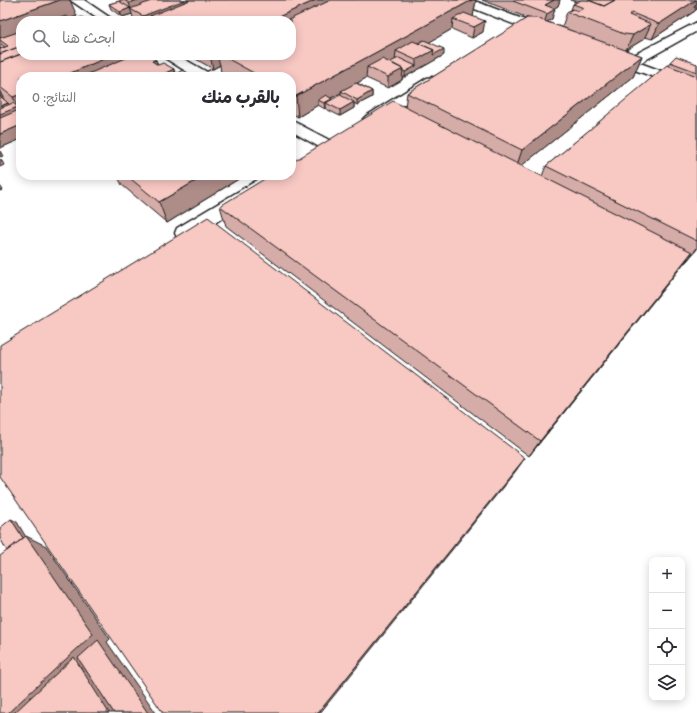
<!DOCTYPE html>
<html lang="ar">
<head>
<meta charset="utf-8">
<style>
  :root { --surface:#fff; --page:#f2f2f3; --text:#2b2b33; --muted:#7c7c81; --line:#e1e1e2 }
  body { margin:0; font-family:Itim,"Playpen Sans Arabic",sans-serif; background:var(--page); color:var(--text); direction:rtl }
  .controls { position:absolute; right:12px; bottom:12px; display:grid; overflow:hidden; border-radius:8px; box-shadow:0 2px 10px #0003 }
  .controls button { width:36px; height:36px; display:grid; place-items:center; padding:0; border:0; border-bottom:1px solid var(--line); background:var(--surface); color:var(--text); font:20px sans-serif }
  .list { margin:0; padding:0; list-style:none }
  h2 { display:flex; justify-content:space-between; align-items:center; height:52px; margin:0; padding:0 16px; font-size:17px }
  h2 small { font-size:13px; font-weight:400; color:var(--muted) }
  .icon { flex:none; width:22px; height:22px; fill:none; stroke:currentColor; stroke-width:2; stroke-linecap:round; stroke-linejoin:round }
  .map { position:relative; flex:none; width:697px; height:713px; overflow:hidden; direction:ltr }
  .search { position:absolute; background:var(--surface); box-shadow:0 2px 10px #0003; left:16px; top:16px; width:280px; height:44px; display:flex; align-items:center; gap:10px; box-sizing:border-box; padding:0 14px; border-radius:16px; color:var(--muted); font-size:15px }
  .panel { position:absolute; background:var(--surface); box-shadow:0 2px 10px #0003; left:16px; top:72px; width:280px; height:108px; border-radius:16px; direction:rtl }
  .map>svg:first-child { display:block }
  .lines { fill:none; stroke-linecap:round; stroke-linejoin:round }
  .minor-casing { stroke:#1c1c1c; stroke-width:3 }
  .minor { fill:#fff; fill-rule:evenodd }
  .wall { fill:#d5aca8; stroke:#1c1c1c; fill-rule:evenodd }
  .shaded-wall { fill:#ae8c88; stroke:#1c1c1c }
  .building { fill:#f8c8c3; stroke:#1c1c1c }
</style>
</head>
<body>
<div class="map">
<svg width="697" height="713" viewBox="0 0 697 713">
  <rect width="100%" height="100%" fill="#fff"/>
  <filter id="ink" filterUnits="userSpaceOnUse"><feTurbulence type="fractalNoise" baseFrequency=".025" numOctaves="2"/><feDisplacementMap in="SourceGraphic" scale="8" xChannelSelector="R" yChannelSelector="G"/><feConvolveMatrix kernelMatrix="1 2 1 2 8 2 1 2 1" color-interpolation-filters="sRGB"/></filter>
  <g filter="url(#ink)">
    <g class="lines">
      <!-- minor casing -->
      <g class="minor-casing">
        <path id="minor" d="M 70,0 L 84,0 L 115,21 L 101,21 Z
          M 455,0 L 472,0 L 552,30 L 554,33 L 548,37 L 544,36 L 457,2 Z
          M 697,22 L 697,31 L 640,63 L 697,84 L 697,93 L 605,59 L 603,56 L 605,53 L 610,52 L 628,58 Z
          M 160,55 L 177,55 L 207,72 L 242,55 L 260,55 L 258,58 L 219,77 L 195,77 Z
          M 432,77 L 437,78 L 439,81 L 437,84 L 376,122 L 366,122 L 363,119 L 366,116 L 427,78 Z
          M 291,120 L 333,142 L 335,145 L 333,148 L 321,148 L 291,131 Z
          M 266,175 L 286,175 L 284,179 L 191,238 L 184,239 L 177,238 L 175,233 L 177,228 Z"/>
      </g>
      <!-- minor -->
      <use href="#minor" class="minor"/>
    </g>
    <!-- wall -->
    <path class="wall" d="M 0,0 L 77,16 L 71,19 L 73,20 L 88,21 L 21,21 L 156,60 L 158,65 L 175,73 L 194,77 L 21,77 L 21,139 L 0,148 Z
      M 120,0 L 476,0 L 473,16 L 483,32 L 472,38 L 452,29 L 429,42 L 444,55 L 405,77 L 403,77 L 402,80 L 388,88 L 366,78 L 357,83 L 372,91 L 372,97 L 357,105 L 354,103 L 354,108 L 340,116 L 326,109 L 326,108 L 325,109 L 318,105 L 298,117 L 291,113 L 291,77 L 228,77 L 221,73 L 220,65 L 213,69 L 189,55 L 291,55 L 291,21 L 134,21 L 132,14 L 122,17 L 111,9 L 109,4 L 120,1 ZM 341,93 L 341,95 L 332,100 L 331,98 Z
      M 482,0 L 560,0 L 558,6 L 554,8 L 552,19 L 547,22 L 574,32 L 562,27 L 567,12 L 571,10 L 573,4 L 576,2 L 570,0 L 697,0 L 697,10 L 696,9 L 695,11 L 652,39 L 645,37 L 644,39 L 626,50 L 625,50 L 642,56 L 633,77 L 521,166 L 542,176 L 546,166 L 668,65 L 670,62 L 697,64 L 697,249 L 685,263 L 684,263 L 529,456 L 226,226 L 220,206 L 405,107 L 407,93 L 528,18 Z
      M 117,175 L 245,175 L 167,223 L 122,185 Z"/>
    <!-- shaded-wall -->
    <path class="shaded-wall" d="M 60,0 L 70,0 L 77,16 L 64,21 L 21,21 L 21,37 L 0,40 L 0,21 Z
      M 126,0 L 169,0 L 131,9 L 129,3 Z
      M 182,0 L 226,0 L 150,16 L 151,21 L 145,21 L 143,16 Z
      M 316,0 L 357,0 L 291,21 L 269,21 Z
      M 472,0 L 476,0 L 473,17 L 453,19 L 452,29 L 418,49 L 396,51 L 395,62 L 367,67 L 366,78 L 342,92 L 341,91 L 341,93 L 323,102 L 318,100 L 318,105 L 298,117 L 296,96 Z
      M 554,0 L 560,0 L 558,6 L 546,13 L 545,5 Z
      M 696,0 L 697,0 L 697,2 L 694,8 L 697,6 L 697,7 L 695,11 L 652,39 L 659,24 Z
      M 130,8 L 132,14 L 122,17 L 120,12 Z
      M 555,9 L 552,19 L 544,24 L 547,14 Z
      M 485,21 L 483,32 L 472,38 L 474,27 Z
      M 651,24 L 644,39 L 626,50 L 633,35 Z
      M 444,49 L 444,55 L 405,77 L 405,72 L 416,66 L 416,60 L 434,50 Z
      M 113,55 L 147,55 L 117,77 L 61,77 Z
      M 210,55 L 217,55 L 220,65 L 213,69 Z
      M 642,56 L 633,77 L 515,171 L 522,150 Z
      M 156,60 L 161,75 L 174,69 L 176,77 L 157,77 L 152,61 Z
      M 403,69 L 402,80 L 388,88 L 388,77 Z
      M 372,91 L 372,97 L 357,105 L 357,100 Z
      M 0,92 L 6,103 L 0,99 Z
      M 21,94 L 21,103 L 20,102 L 21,103 L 21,119 L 0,129 L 0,106 L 8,103 L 12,109 L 18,107 L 13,97 Z
      M 332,99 L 332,104 L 326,103 L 326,108 L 325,109 L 324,103 Z
      M 354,102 L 354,108 L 340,116 L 340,110 Z
      M 21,125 L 21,139 L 0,148 L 0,134 Z
      M 0,151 L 3,156 L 0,157 Z
      M 1,159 L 4,165 L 0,167 L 0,160 Z
      M 206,175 L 245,175 L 167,223 L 159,202 Z
      M 0,186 L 3,190 L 0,191 Z
      M 697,248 L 697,249 L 685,263 Z
      M 692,252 L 677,272 L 529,456 L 540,441 Z
      M 525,458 L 515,472 L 320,713 L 318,713 Z
      M 11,519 L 17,522 L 33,549 L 27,546 Z
      M 26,536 L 46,546 L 110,639 L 107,642 L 156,713 L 8,713 Z"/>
    <!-- building -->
    <path class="building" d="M 0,0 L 60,0 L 0,21 Z
      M 124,0 L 138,0 L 129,3 Z
      M 154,0 L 185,0 L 143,16 L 130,9 Z
      M 190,0 L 316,0 L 269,21 L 159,21 L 150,16 Z
      M 331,0 L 472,0 L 296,96 L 291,93 L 291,77 L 261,77 L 221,55 L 291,55 L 291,21 L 286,21 Z
      M 514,0 L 554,0 L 545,5 L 555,9 L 547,14 L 513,1 Z
      M 581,0 L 588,0 L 604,6 L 615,0 L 696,0 L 659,24 L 632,13 L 629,15 L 651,24 L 633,35 L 624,34 L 567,12 L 573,9 L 578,11 L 584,8 L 573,4 Z
      M 588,0 L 615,0 L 604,6 Z
      M 119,1 L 130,8 L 120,12 L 109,4 Z
      M 464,13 L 485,21 L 474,27 L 453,19 Z
      M 66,16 L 74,21 L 52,21 Z
      M 82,17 L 87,21 L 74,21 L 73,20 Z
      M 527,18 L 536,18 L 642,56 L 522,150 L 407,93 Z
      M 21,31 L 21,46 L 0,54 L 0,49 L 8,46 L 0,40 L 0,38 Z
      M 424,40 L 444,49 L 433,55 L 434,50 L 418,43 Z
      M 413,41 L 434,50 L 416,60 L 396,51 Z
      M 1,44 L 5,47 L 0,49 L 0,45 Z
      M 21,46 L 21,54 L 0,62 L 0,54 Z
      M 21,54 L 21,55 L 113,55 L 61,77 L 21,77 L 21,94 L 13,97 L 0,87 L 0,62 Z
      M 133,55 L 149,55 L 156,60 L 152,61 L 158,65 L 163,63 L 174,69 L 157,77 L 81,77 Z
      M 676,56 L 697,64 L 697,72 L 670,62 Z
      M 399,58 L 416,66 L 405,72 L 403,71 L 403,69 L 390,62 Z
      M 382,59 L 403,69 L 388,77 L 367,67 Z
      M 667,65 L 697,76 L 697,241 L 546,166 Z
      M 183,70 L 194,77 L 169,77 Z
      M 356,83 L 372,91 L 357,100 L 341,91 Z
      M 326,95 L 332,99 L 324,103 L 318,100 Z
      M 340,95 L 354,102 L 340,110 L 326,103 Z
      M 0,96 L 8,103 L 0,106 Z
      M 393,101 L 692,252 L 540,441 L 220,206 L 271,175 L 291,175 L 291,163 Z
      M 13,103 L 18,107 L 0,114 L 0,108 Z
      M 19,110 L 21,112 L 21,125 L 0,134 L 0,118 Z
      M 126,175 L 206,175 L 159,202 Z
      M 208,217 L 525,458 L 318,713 L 163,713 L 0,477 L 0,345 Z
      M 11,519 L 23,538 L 7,551 L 0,538 L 0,528 Z
      M 26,536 L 93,634 L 8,713 L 0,713 L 0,556 Z
      M 98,640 L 148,713 L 114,713 L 78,658 Z
      M 74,657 L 109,713 L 14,713 Z"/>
  </g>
</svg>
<div class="controls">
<button>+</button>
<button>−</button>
<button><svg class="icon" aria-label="locate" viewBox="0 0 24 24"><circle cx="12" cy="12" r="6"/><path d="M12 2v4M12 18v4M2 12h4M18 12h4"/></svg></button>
<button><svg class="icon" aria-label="layers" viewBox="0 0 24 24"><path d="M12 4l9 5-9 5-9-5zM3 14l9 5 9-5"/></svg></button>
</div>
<div class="search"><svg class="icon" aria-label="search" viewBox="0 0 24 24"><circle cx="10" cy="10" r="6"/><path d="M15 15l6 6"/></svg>ابحث هنا</div>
<section class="panel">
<h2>بالقرب منك<small>النتائج: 0</small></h2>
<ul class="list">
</ul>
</section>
</div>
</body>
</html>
